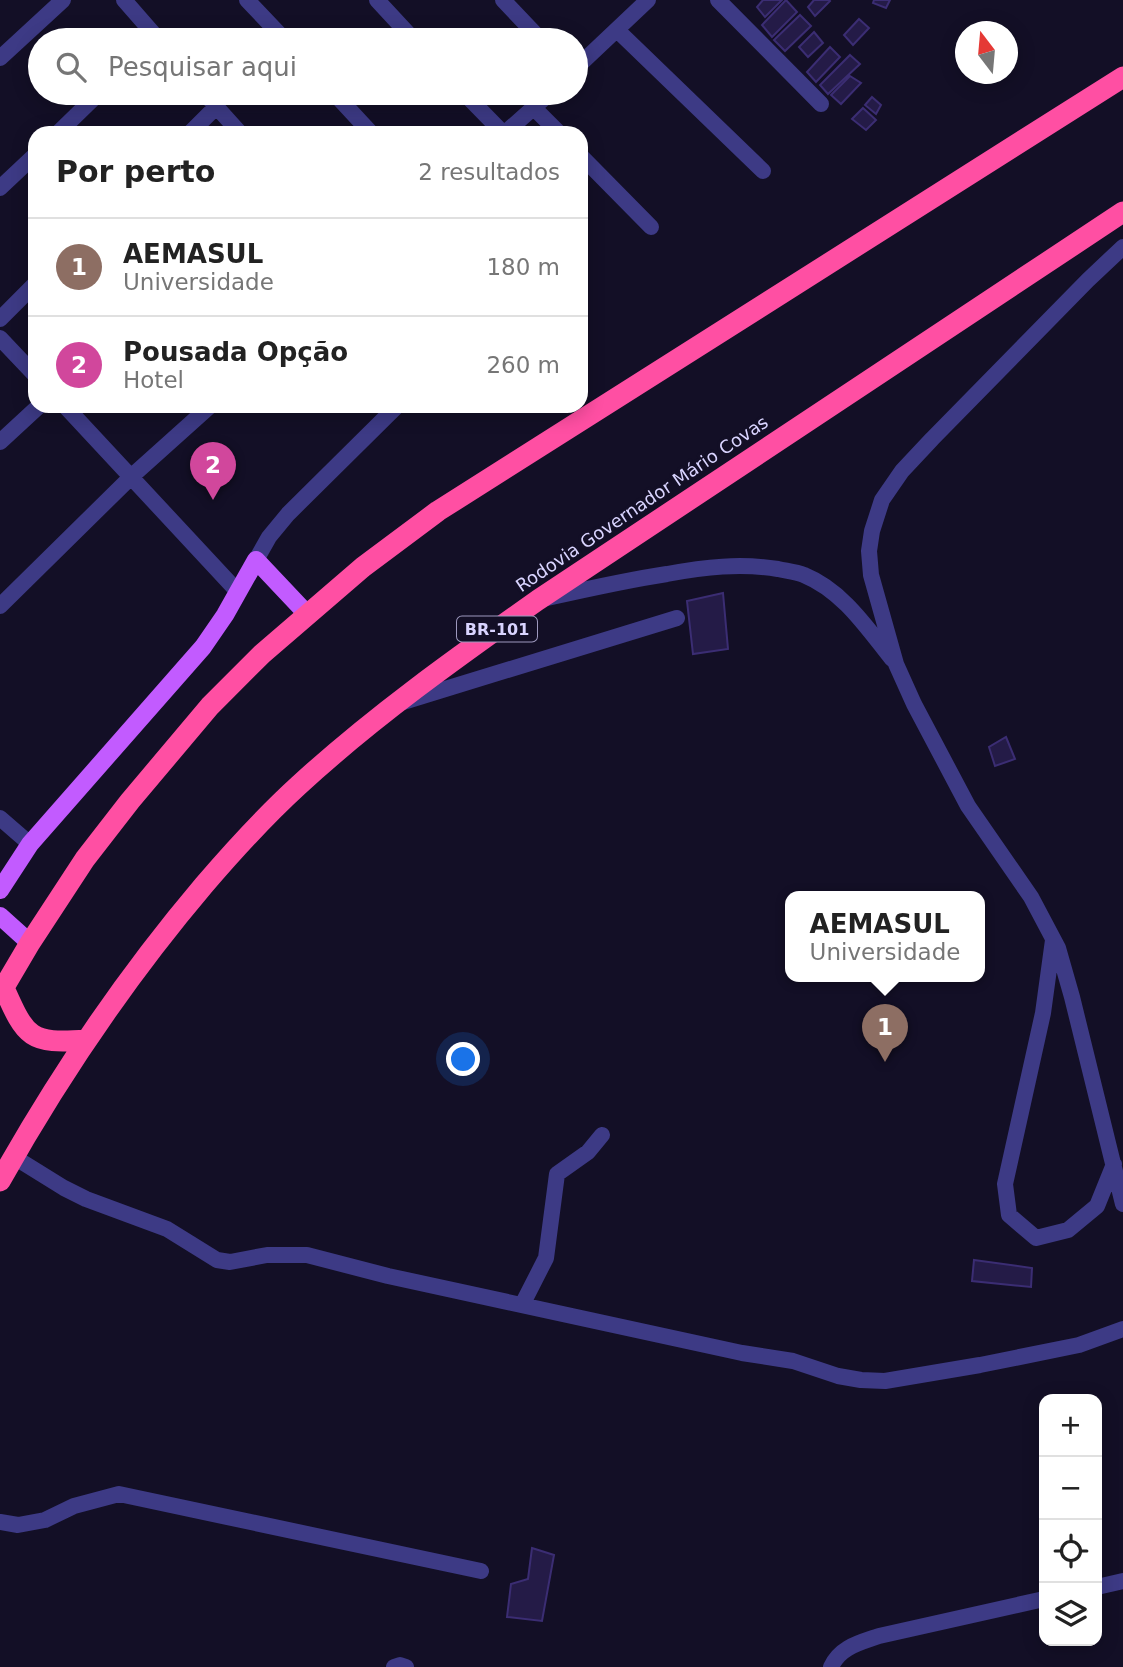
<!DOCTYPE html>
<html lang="pt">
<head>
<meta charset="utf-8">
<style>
  :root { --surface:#fff; --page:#f2f2f2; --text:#222; --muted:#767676; --line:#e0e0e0; --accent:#db2777 }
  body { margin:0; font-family:"DejaVu Sans",sans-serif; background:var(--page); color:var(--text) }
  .controls { position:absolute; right:21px; bottom:21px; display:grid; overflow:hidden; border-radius:14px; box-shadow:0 4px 18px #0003 }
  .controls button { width:63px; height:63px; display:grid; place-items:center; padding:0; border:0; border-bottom:2px solid var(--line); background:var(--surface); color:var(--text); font:35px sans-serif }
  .compass { position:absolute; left:955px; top:21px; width:63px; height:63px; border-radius:50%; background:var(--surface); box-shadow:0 4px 18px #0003; rotate:344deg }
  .you { position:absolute; left:464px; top:1060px; width:24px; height:24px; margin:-18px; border:5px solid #fff; border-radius:50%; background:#1a73e8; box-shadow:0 0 0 10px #1a73e833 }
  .badge { display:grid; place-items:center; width:46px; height:46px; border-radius:50%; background:var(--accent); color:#fff; font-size:23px; font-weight:700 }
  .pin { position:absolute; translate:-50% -58px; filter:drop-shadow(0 2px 4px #0008) }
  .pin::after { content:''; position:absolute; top:37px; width:24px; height:21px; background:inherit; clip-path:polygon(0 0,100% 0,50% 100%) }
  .popup { position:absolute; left:785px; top:891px; width:200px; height:91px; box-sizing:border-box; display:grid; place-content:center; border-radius:14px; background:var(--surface); filter:drop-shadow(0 2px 5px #0005); font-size:23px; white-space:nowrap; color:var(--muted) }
  .popup b { font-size:26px; color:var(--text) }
  .popup::after { content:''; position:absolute; left:50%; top:100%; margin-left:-14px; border:14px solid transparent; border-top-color:var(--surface) }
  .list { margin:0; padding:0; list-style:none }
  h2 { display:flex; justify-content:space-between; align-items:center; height:91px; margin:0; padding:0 28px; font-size:30px }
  h2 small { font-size:23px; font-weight:400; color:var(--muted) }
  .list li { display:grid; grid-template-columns:46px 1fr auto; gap:21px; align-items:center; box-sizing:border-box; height:98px; padding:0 28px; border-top:2px solid var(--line) }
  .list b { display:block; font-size:26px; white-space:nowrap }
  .list p { margin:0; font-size:23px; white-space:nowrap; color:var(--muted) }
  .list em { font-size:23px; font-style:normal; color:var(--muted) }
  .icon { flex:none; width:38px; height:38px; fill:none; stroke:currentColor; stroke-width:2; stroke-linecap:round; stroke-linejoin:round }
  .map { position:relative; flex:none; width:1123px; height:1667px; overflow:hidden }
  .search { position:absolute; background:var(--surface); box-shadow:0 4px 18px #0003; left:28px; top:28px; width:560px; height:77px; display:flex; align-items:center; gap:18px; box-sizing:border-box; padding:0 24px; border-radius:38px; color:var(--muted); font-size:26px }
  .panel { position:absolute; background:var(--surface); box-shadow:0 4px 18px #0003; left:28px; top:126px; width:560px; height:287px; border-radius:21px }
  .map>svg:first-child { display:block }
  .building { fill:#241b47; stroke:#3b2d73; stroke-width:2 }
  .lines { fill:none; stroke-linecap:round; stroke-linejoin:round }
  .minor { stroke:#3d3a85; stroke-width:16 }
  .major { stroke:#c25bff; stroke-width:18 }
  .highway { stroke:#ff4fa3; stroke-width:21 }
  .labels { text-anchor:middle; stroke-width:6; stroke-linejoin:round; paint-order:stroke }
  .shield { fill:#130f26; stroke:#9e99be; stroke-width:2 }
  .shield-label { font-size:16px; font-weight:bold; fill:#d9d4ff }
  .street-label { font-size:18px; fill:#d9d4ff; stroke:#130f26 }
</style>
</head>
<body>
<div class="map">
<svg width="1123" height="1667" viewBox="0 0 1123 1667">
  <rect width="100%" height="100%" fill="#130f26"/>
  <!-- building -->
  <path class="building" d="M 763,0 L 782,0 L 765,17 L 757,7 Z
    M 786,0 L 797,12 L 772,37 L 762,25 Z
    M 814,0 L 829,0 L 830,1 L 815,16 L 808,7 Z
    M 874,0 L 890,0 L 886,8 L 873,3 Z
    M 800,15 L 811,26 L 785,51 L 774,40 Z
    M 859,19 L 869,28 L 853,45 L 844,35 Z
    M 814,32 L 823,43 L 808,57 L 799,47 Z
    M 830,47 L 840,57 L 816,82 L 807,72 Z
    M 850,55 L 860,64 L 828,94 L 820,85 Z
    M 850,76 L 861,83 L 841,104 L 831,95 Z
    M 872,97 L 881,105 L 876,114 L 865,105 Z
    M 863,108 L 876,120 L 866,130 L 852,119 Z
    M 723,593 L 728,649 L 693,654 L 687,601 Z
    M 1006,737 L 1015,759 L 995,766 L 989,747 Z
    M 974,1260 L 1032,1268 L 1031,1287 L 972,1281 Z
    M 532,1548 L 554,1555 L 542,1621 L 507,1617 L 511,1584 L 528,1579 Z"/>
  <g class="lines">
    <!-- minor -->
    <path class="minor" d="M 124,0 L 159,40
      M 247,0 L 285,40
      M 377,0 L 414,40
      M 503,0 L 541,40
      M 718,0 L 821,104
      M 617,30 L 763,171
      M 0,58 L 63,0
      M 576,68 L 648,0
      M 204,93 L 240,133
      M 334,93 L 371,133
      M 464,93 L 503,133
      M 534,108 L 559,133
      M 58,133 L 99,93
      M 190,133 L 216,107
      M 505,133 L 550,93
      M 581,156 L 651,227
      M 0,188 L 35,155
      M 1123,247 L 1088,280 L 932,439 L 902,471 L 882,500 L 872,531 L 869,551 L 871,575 L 896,664 L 914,704 L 968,806 L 1031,897 L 1058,948 L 1072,997 L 1123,1204
      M 0,319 L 35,284
      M 0,338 L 35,375
      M 65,406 L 238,592
      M 0,442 L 39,406
      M 256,560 L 269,537 L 288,514 L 397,406
      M 547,598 C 587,589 627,580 667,574 C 705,567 740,563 778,569 C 787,571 796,572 804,575 C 843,591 867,628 892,659
      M 0,606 L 132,476 L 210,406
      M 403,702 L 677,618
      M 0,818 L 30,844
      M 1053,940 L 1043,1013 L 1005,1184 L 1009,1215 L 1036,1238 L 1068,1230 L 1097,1206 L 1114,1164
      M 14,1157 L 64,1188 L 86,1199 L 167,1229 L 217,1260 L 230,1262 L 267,1255 L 307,1255 L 388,1276 L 742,1353 L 793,1361 L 838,1376 L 861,1380 L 885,1381 L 980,1365 L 1079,1345 L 1123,1329
      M 522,1305 L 546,1258 L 557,1174 L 588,1152 L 602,1135
      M 0,1522 L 18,1525 L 45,1520 L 74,1506 L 119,1494 L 481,1571
      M 1097,1587 L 1123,1581
      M 394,1667 L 400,1665 L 406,1667
      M 831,1667 C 840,1647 859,1643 879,1636 L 1044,1599"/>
    <!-- major -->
    <path class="major" d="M 0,890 L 30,844 L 203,647 L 225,615 L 256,560 L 307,614
      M 0,916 L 30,943"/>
    <!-- highway -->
    <path class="highway" d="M 4,988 C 26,1038 30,1044 86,1040
      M 0,994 L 30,943 L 85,859 L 130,801 L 210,706 L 262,654 L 363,567 L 438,511 L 1123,77
      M 0,1181 C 59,1076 126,977 204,885 C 234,850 265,816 299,785 C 373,717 456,658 538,600 L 1123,212"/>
  </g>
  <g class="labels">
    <!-- shield labels -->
    <rect class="shield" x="457" y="616.5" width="80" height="25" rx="5"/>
    <g class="shield-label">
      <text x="497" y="635">BR-101</text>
    </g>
    <!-- street labels -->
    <g class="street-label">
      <text transform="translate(642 504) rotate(-34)" y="6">Rodovia Governador Mário Covas</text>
    </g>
  </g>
</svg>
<div class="controls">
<button>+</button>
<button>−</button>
<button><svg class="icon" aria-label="locate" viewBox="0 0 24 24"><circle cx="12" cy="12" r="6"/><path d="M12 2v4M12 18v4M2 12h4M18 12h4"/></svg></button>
<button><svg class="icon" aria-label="layers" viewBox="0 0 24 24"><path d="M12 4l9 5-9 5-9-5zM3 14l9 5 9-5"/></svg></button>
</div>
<svg class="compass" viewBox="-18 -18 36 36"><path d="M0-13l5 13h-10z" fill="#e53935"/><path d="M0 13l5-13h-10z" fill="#767676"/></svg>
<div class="you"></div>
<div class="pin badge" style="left:885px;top:1062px;background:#8d6e63">1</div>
<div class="popup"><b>AEMASUL</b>Universidade</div>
<div class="pin badge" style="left:213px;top:500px;background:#d1479c">2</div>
<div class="search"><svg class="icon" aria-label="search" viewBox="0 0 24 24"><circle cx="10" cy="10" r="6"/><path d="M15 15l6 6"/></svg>Pesquisar aqui</div>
<section class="panel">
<h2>Por perto<small>2 resultados</small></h2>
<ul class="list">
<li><span class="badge" style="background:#8d6e63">1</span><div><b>AEMASUL</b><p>Universidade</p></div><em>180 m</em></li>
<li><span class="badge" style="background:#d1479c">2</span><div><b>Pousada Opção</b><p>Hotel</p></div><em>260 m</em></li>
</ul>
</section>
</div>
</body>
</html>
